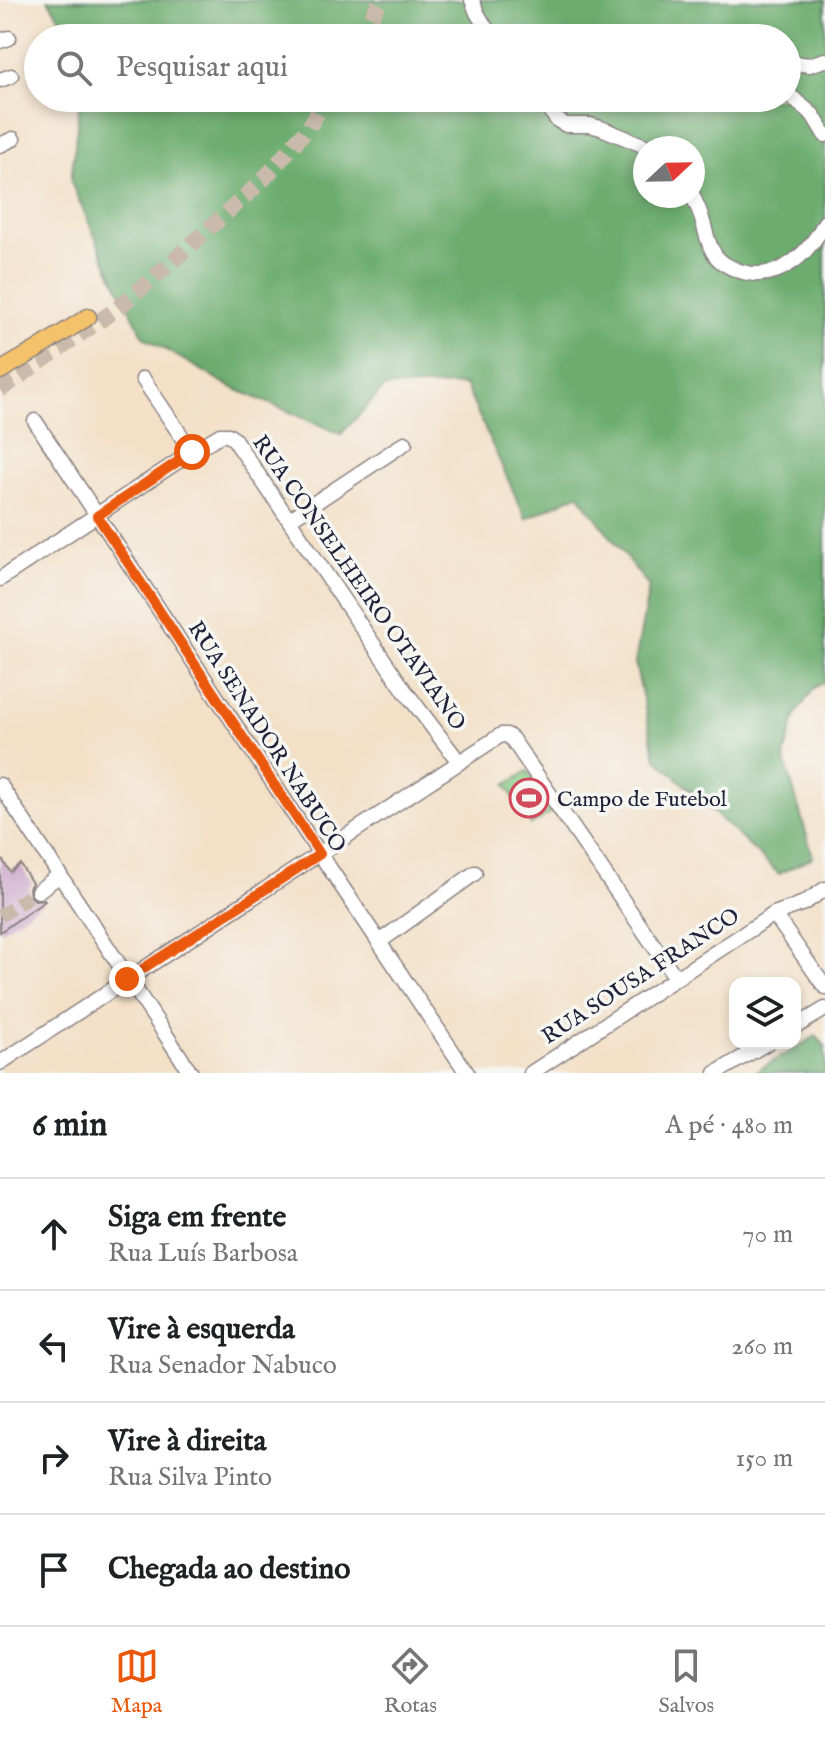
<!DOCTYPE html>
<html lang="pt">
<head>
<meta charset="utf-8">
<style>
  :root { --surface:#fff; --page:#f6f6f6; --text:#202124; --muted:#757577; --line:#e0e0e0; --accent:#ea580c }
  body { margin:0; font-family:"IM FELL English",serif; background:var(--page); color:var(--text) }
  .controls { position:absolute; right:24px; bottom:24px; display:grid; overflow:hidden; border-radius:16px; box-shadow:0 4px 12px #0003 }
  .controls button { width:72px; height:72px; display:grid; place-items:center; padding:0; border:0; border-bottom:2px solid var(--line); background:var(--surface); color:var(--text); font:40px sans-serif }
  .compass { position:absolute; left:633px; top:136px; width:72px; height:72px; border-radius:50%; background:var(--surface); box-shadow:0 4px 12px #0003; rotate:68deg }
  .stop { position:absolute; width:24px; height:24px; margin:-18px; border:6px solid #ea580c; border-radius:50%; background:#fff }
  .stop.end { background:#ea580c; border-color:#fff; box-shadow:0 2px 8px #0008 }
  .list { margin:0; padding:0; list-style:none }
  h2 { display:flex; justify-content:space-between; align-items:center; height:104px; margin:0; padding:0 32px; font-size:34px }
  h2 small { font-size:26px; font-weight:400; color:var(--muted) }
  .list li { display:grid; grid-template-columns:52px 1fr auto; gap:24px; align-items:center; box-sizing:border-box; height:112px; padding:0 32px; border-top:2px solid var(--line) }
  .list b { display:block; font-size:30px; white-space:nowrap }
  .list p { margin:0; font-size:26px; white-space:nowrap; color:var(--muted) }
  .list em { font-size:26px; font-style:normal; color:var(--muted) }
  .icon { flex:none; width:44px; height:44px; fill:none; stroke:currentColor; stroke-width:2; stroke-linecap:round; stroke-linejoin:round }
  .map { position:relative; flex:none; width:825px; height:1073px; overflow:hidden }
  .search { position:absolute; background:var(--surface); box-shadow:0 4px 12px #0003; left:24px; right:24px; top:24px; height:88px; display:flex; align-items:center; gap:20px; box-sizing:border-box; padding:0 28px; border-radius:44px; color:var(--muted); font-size:30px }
  .sheet { height:552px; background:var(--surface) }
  nav { display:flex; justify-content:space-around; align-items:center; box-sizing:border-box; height:112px; border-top:2px solid var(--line); background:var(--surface); font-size:22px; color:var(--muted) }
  nav a { display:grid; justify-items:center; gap:4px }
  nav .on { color:var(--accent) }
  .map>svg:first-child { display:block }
  .green { fill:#85c77f; stroke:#54745d; stroke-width:2 }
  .forest { fill:#6cac6e; stroke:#476754; stroke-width:2; fill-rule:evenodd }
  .building { fill:#c89ec6 }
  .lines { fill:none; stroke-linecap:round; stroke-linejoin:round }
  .minor-tunnel { stroke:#c9baab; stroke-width:14; stroke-dasharray:14 7; stroke-linecap:butt }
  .major-tunnel { stroke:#c9baab; stroke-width:16; stroke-dasharray:16 8; stroke-linecap:butt }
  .minor-casing { stroke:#8a8181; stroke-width:17 }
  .major-casing { stroke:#8a8181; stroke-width:19 }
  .minor { stroke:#fff; stroke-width:14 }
  .major { stroke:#f4c26a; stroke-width:16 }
  .route { stroke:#ea580c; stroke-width:10 }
  .labels { text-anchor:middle; stroke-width:7; stroke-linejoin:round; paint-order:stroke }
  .street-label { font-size:22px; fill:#22223b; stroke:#f6f6f2 }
  .poi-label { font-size:22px; fill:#22223b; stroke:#f6f6f2; text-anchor:start }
</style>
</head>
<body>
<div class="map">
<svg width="825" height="1073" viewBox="0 0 825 1073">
  <rect width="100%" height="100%" fill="#f6f6f2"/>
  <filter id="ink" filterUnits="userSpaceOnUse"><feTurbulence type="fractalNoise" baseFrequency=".0125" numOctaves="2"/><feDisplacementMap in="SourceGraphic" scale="16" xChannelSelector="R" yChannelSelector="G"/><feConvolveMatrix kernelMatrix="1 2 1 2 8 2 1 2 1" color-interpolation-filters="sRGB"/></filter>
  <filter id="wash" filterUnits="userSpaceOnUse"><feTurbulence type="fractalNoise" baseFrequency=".006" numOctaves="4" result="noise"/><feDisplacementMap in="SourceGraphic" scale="32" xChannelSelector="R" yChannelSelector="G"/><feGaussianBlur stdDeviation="1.8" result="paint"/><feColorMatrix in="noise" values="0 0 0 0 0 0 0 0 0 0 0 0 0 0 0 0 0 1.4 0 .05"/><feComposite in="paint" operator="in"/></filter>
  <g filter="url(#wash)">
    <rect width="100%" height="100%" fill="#f3e0c7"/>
    <!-- green -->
    <path class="green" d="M 528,771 L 553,811 L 531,825 L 506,785 Z"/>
    <!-- forest -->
    <path class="forest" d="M 48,0 L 825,0 L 825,682 L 815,687 L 796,714 L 784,757 L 813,857 L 779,874 L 656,758 L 635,663 L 649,587 L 578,494 L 526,519 L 465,385 L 385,387 L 341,434 L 231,387 L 144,337 L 110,270 L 71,182 L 80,98 L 787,98 L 787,38 L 73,38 ZM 645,148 L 693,148 L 693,196 L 645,196 Z
      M 816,1036 L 825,1046 L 825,1073 L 753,1073 Z"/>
    <g id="blocks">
      <!-- building -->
      <path class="building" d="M 0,856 L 10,872 L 20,864 L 32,883 L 29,888 L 30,896 L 35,900 L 44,899 L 45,901 L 0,932 Z"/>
    </g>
  </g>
  <g filter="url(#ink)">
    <use href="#blocks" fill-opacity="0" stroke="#8a8181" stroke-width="2"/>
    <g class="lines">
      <!-- minor-tunnel -->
      <path class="minor-tunnel" d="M 0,916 L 38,891"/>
      <!-- major-tunnel -->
      <path class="major-tunnel" d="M 359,38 L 381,0
        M 0,390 L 118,308 L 174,260 L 263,180 L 309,127 L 327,98"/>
      <!-- minor casing -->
      <g class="minor-casing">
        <path id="minor" d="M 472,0 L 477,13 L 492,38
          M 0,41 L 9,38
          M 787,62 L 809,65 L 825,60
          M 0,80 L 11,76
          M 787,93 L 813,115 L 825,135
          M 540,98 L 557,120 L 566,125 L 590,125 L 601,128 L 650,148
          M 0,145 L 13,139
          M 693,196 C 696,204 700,211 702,219 C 706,231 707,244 715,255 C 722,265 735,270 747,273 C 782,280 811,251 825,222
          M 143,379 L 192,452
          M 35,421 L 320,854 L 467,1073
          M 289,520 L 405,443
          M 0,579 L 192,452 L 220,435 L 228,435 L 234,439 L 405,691 L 459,762
          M 0,785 L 191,1073
          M 38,891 L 60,875
          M 774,914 L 825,987
          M 379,942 L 475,873
          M 795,1027 L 825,1009
          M 0,1063 L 501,735 L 507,735 L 512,739 L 676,978
          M 531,1073 L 774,914 L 804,903 L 825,889
          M 716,1073 L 767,1043"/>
      </g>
      <!-- major casing -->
      <g class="major-casing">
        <path id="major" d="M 0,371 L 36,350 L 88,317"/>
      </g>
      <!-- minor -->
      <use href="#minor" class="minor"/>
      <!-- major -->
      <use href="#major" class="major"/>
    </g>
  </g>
  <g class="lines" filter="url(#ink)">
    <!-- route -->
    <path class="route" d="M 127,979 L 320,854 L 97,516 L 192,452"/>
  </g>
  <!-- icons -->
  <defs>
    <g id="stadium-ring" transform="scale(2)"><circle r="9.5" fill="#f6f6f2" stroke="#d1495b" stroke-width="1.5"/><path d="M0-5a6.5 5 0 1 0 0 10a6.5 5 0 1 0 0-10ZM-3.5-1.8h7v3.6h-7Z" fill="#d1495b"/></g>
  </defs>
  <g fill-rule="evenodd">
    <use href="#stadium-ring" x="529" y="798"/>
  </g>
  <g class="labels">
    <!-- street labels -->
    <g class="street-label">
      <text transform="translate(360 582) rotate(55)" y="8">RUA CONSELHEIRO OTAVIANO</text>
      <text transform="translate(268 736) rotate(57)" y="8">RUA SENADOR NABUCO</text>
      <text transform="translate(640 975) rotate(-33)" y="8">RUA SOUSA FRANCO</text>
    </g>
    <!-- poi labels -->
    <g class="poi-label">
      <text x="557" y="806">Campo de Futebol</text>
    </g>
  </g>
</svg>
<div class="controls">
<button><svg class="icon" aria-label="layers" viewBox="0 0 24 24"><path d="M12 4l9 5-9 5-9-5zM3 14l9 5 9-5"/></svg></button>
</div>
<svg class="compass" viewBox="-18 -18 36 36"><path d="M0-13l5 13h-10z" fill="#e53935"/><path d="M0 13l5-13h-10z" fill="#757577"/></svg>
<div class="stop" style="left:192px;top:452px"></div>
<div class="stop end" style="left:127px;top:979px"></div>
<div class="search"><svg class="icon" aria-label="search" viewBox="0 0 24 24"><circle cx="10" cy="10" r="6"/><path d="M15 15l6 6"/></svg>Pesquisar aqui</div>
</div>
<section class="sheet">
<h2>6 min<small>A pé · 480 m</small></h2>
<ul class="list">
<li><svg class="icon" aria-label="ahead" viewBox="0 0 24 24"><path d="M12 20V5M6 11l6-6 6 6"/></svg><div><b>Siga em frente</b><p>Rua Luís Barbosa</p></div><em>70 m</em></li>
<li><svg class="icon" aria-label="left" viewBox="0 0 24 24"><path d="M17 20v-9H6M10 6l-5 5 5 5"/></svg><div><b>Vire à esquerda</b><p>Rua Senador Nabuco</p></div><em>260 m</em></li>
<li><svg class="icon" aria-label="right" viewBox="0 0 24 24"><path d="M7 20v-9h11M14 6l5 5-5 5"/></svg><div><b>Vire à direita</b><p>Rua Silva Pinto</p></div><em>150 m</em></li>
<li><svg class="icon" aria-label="arrive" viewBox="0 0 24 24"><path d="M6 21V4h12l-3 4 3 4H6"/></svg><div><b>Chegada ao destino</b></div></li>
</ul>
</section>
<nav>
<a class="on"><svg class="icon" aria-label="map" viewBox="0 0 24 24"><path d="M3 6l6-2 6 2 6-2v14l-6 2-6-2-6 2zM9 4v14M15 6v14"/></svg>Mapa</a>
<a><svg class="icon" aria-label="directions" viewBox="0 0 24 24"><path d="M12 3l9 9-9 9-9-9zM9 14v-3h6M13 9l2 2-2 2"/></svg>Rotas</a>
<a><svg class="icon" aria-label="saved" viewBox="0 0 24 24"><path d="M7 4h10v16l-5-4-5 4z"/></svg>Salvos</a>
</nav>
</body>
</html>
